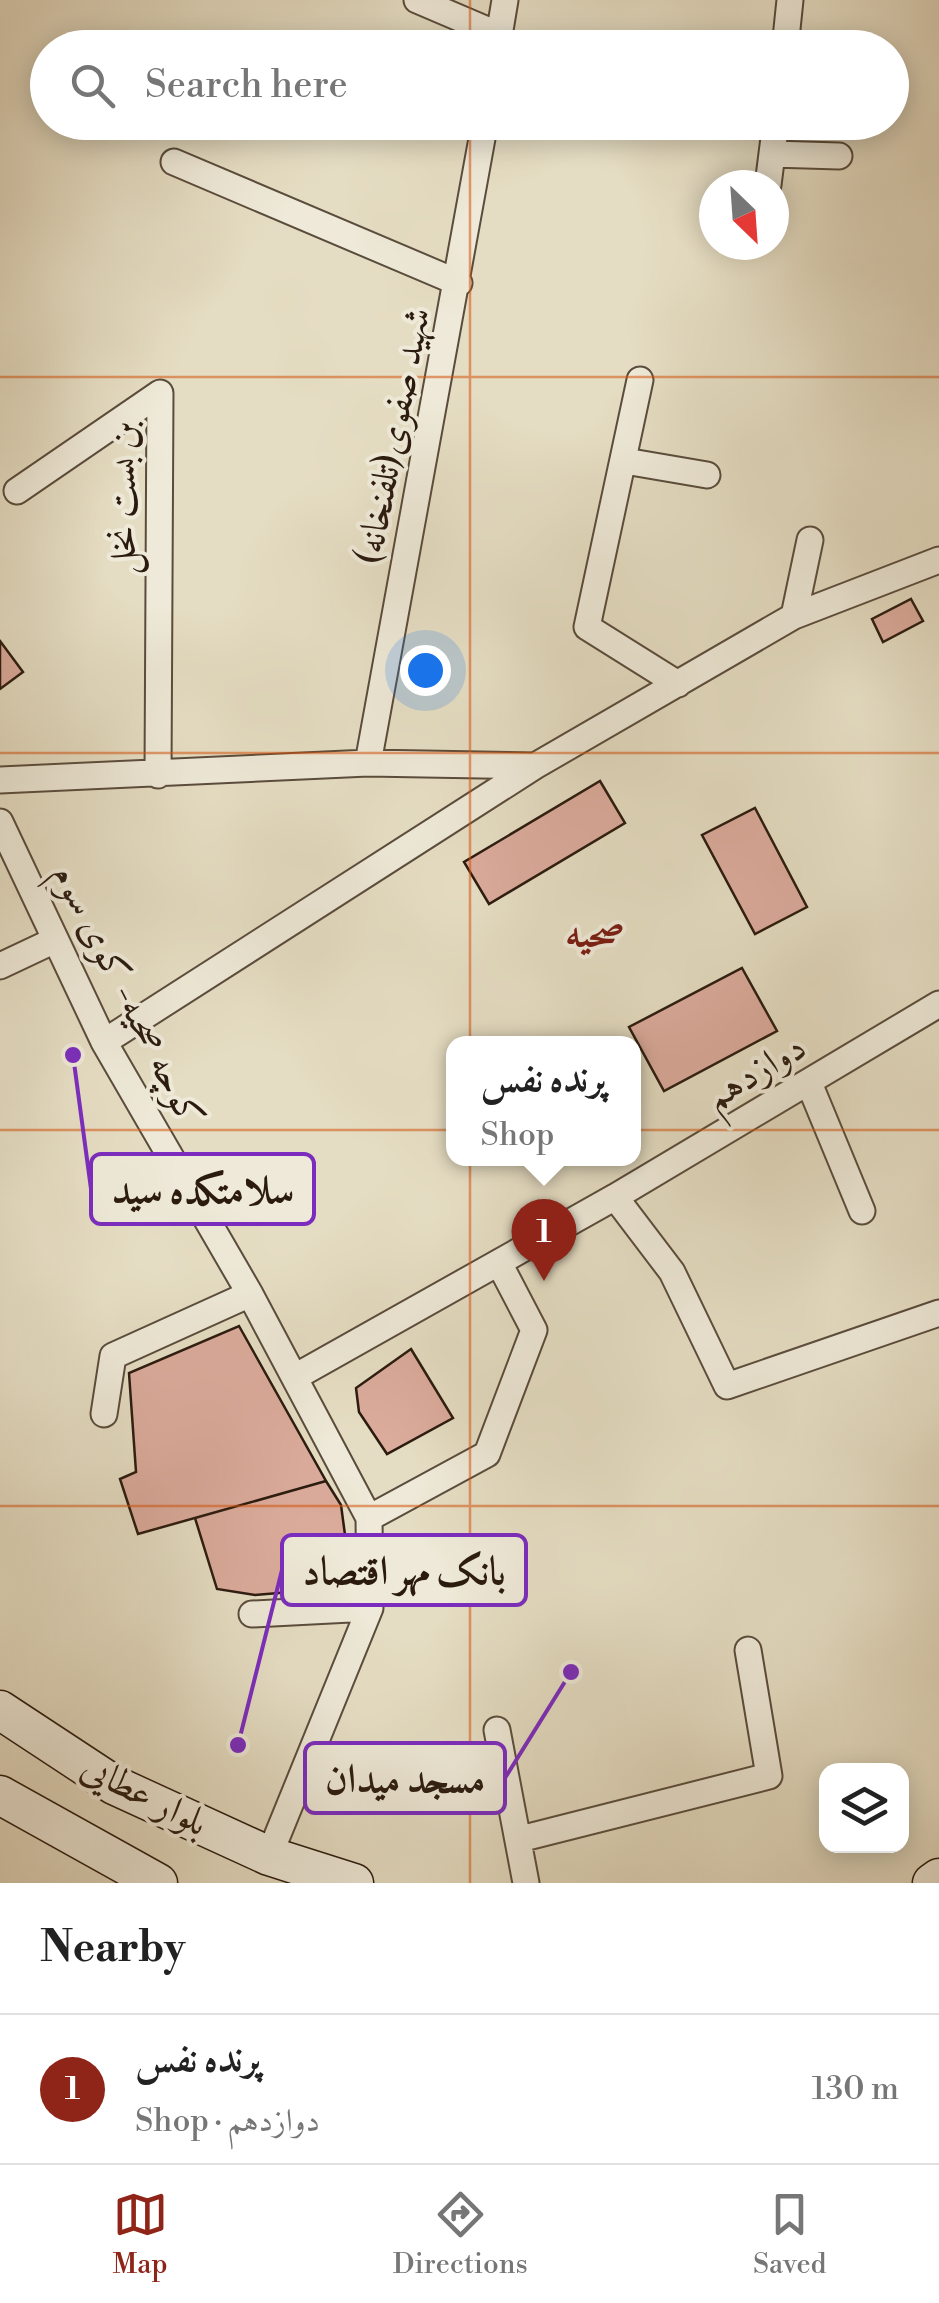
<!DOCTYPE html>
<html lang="en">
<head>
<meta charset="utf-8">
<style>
  :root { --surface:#fff; --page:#f2f2f2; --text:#222; --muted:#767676; --line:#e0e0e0; --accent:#8f2418 }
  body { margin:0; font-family:"Libre Bodoni",Amiri,serif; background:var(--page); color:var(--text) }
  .controls { position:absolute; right:30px; bottom:30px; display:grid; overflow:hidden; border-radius:20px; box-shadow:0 5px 25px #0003 }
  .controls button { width:90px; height:90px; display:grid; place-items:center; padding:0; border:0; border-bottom:2px solid var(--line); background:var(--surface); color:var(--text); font:50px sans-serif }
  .compass { position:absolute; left:699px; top:170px; width:90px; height:90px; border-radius:50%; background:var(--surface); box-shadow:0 5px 25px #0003; rotate:155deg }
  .you { position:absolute; left:425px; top:670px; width:35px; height:35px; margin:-25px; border:8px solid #fff; border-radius:50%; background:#1a73e8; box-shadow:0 0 0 15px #1a73e833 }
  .badge { display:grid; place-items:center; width:65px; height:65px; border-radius:50%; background:var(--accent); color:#fff; font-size:32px; font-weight:700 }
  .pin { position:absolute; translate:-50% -82px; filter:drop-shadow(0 2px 5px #0008) }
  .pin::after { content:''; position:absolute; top:52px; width:35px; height:30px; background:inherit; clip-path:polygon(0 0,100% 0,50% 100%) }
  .popup { position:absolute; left:446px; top:1036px; width:195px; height:130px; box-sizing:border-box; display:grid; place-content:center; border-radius:20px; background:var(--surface); filter:drop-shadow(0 2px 8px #0005); font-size:32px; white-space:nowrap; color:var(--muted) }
  .popup b { font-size:38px; color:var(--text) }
  .popup::after { content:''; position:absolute; left:50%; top:100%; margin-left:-20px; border:20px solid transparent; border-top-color:var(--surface) }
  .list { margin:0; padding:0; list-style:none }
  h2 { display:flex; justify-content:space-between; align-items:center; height:130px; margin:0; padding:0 40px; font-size:42px }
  h2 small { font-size:32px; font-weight:400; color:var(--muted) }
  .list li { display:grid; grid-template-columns:65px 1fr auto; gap:30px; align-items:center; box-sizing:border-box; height:150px; padding:0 40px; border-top:2px solid var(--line) }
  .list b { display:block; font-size:38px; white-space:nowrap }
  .list p { margin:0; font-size:32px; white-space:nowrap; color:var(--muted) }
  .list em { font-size:32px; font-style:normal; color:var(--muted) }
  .icon { flex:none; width:55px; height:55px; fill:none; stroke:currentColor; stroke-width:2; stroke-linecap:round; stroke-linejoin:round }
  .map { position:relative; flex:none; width:939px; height:1883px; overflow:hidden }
  .search { position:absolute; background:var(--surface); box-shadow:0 5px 25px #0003; left:30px; right:30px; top:30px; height:110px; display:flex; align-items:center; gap:25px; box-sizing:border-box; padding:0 35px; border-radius:55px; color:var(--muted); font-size:38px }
  .sheet { height:280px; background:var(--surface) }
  nav { display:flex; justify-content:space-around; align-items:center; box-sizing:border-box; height:140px; border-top:2px solid var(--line); background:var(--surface); font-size:28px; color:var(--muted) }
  nav a { display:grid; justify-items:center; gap:5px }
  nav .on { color:var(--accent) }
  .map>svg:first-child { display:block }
  .building { fill:#dbab9c; stroke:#2b1b0f; stroke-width:2.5 }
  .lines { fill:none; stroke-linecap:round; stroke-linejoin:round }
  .street-casing { stroke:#5a4c3c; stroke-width:29 }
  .secondary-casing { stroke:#2b1b0f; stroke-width:41 }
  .street { stroke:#eee9d8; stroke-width:25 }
  .secondary { stroke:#eee9d8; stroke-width:38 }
  .grid { fill:none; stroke:#d5530c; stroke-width:2.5; stroke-opacity:0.55 }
  .labels { text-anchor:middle; stroke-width:8; stroke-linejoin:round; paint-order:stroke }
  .street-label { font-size:38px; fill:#2b1b0f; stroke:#eee9d8 }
  .neighbourhood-label { font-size:40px; font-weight:bold; fill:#7a1f14; stroke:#eee9d8 }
  .leader { fill:none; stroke:#7b2cbf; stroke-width:4 }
  .callout-dot { fill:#7b2cbf; stroke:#eee9d8; stroke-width:4 }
  .callout { fill:#eee9d8; stroke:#7b2cbf; stroke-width:4 }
  .callout-label { font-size:40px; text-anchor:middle; font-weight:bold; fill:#2b1b0f }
</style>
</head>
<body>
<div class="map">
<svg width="939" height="1883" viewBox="0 0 939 1883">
  <rect width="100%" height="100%" fill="#e5ddc3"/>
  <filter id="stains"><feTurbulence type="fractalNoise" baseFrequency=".002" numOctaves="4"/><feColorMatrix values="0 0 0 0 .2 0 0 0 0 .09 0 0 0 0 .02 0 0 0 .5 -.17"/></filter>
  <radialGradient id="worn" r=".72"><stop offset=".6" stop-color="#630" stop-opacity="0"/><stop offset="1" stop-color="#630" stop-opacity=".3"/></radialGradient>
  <!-- building -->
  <path class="building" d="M 911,599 L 923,621 L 883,642 L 872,619 Z
    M 0,641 L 23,672 L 0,689 Z
    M 600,781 L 625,823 L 489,904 L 464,862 Z
    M 755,808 L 807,907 L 755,934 L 702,835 Z
    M 742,968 L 777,1031 L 664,1091 L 629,1027 Z
    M 239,1326 L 326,1481 L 138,1534 L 120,1479 L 136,1472 L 129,1373 Z
    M 411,1349 L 453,1418 L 387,1454 L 359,1412 L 356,1388 Z
    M 326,1481 L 341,1505 L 350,1572 L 338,1588 L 255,1595 L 217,1589 L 195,1518 Z"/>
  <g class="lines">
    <!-- street casing -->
    <g class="street-casing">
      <path id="street" d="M 417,0 L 499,35
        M 497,48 L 505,0
        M 785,48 L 790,0
        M 772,154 L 839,156
        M 174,162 L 459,283
        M 768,185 L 776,122
        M 640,380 L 587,627 L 678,684
        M 625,461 L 707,475
        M 17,491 L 160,393 L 158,775
        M 794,616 L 810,540
        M 368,763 L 485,122
        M 0,780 L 368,763 L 535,766
        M 0,822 L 104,1042 L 250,1294 L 369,1518 L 370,1608 L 269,1856
        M 0,966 L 53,941
        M 104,1042 L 535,766 L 794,616 L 939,560
        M 809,1083 L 862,1211
        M 615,1197 L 672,1272 L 727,1386 L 939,1313
        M 295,1377 L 615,1197 L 939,1004
        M 104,1414 L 113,1356 L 250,1294
        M 369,1518 L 487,1454 L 534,1330 L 499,1263
        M 252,1614 L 370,1608
        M 497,1730 L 526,1883
        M 520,1839 L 769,1776 L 748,1650"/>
    </g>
    <!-- secondary casing -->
    <g class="secondary-casing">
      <path id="secondary" d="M 0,1710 L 114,1785 L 269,1856 L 354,1883
        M 0,1795 L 158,1883
        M 932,1883 L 939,1878"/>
    </g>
    <!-- street -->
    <use href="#street" class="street"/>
    <!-- secondary -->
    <use href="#secondary" class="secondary"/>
  </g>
  <!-- grid -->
  <path class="grid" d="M 470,0 L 470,48M 470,122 L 470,1883M 0,377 L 939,377M 0,753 L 939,753M 0,1130 L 939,1130M 0,1506 L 939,1506"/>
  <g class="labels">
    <!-- street labels -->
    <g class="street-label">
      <text transform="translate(392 436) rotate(-79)" y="13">شهید صفوی(تلفنخانه)</text>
      <text transform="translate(122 498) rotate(-90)" y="13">بن بست نخل</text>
      <text transform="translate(129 995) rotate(63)" y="13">کوچه صحیه- کوی سوم</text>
      <text transform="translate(755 1071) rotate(-31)" y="13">دوازدهم</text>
      <text transform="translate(145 1794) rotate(27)" y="13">بلوار عطایی</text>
    </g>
    <!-- neighbourhood labels -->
    <g class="neighbourhood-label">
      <text x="595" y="946">صحیه</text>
    </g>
  </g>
  <!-- callouts -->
  <path class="leader" d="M73 1055L91 1189M238 1745L282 1570M571 1672L505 1778"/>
  <g class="callout-dot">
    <circle cx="73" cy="1055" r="10"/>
    <circle cx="238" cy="1745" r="10"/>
    <circle cx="571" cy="1672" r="10"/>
  </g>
  <g class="callout">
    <rect x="91" y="1154" width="223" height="70" rx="10"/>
    <rect x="282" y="1535" width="244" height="70" rx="10"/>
    <rect x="305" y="1743" width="200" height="70" rx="10"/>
  </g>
  <g class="callout-label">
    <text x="203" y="1203">سلامتکده سید</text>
    <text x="404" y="1584">بانک مهر اقتصاد</text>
    <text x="405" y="1792">مسجد میدان</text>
  </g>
  <rect width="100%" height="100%" filter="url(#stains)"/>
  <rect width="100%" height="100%" fill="url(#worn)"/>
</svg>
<div class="controls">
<button><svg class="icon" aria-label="layers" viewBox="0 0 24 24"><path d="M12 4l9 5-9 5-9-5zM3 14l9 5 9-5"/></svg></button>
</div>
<svg class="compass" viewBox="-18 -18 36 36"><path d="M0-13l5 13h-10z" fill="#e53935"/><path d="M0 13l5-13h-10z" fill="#767676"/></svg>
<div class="you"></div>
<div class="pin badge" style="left:544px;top:1281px">1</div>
<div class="popup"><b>پرنده نفس</b>Shop</div>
<div class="search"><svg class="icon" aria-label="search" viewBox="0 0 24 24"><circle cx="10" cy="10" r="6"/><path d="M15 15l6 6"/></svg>Search here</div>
</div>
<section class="sheet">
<h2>Nearby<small></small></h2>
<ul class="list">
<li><span class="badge">1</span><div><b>پرنده نفس</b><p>Shop · دوازدهم</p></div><em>130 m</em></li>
</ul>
</section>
<nav>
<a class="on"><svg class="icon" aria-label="map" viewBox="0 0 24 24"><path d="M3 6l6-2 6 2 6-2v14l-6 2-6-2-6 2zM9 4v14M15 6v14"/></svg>Map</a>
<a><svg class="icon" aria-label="directions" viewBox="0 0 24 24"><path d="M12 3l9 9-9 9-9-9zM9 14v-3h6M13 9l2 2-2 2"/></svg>Directions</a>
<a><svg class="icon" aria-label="saved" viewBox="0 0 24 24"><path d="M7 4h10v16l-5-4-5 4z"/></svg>Saved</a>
</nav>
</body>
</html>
